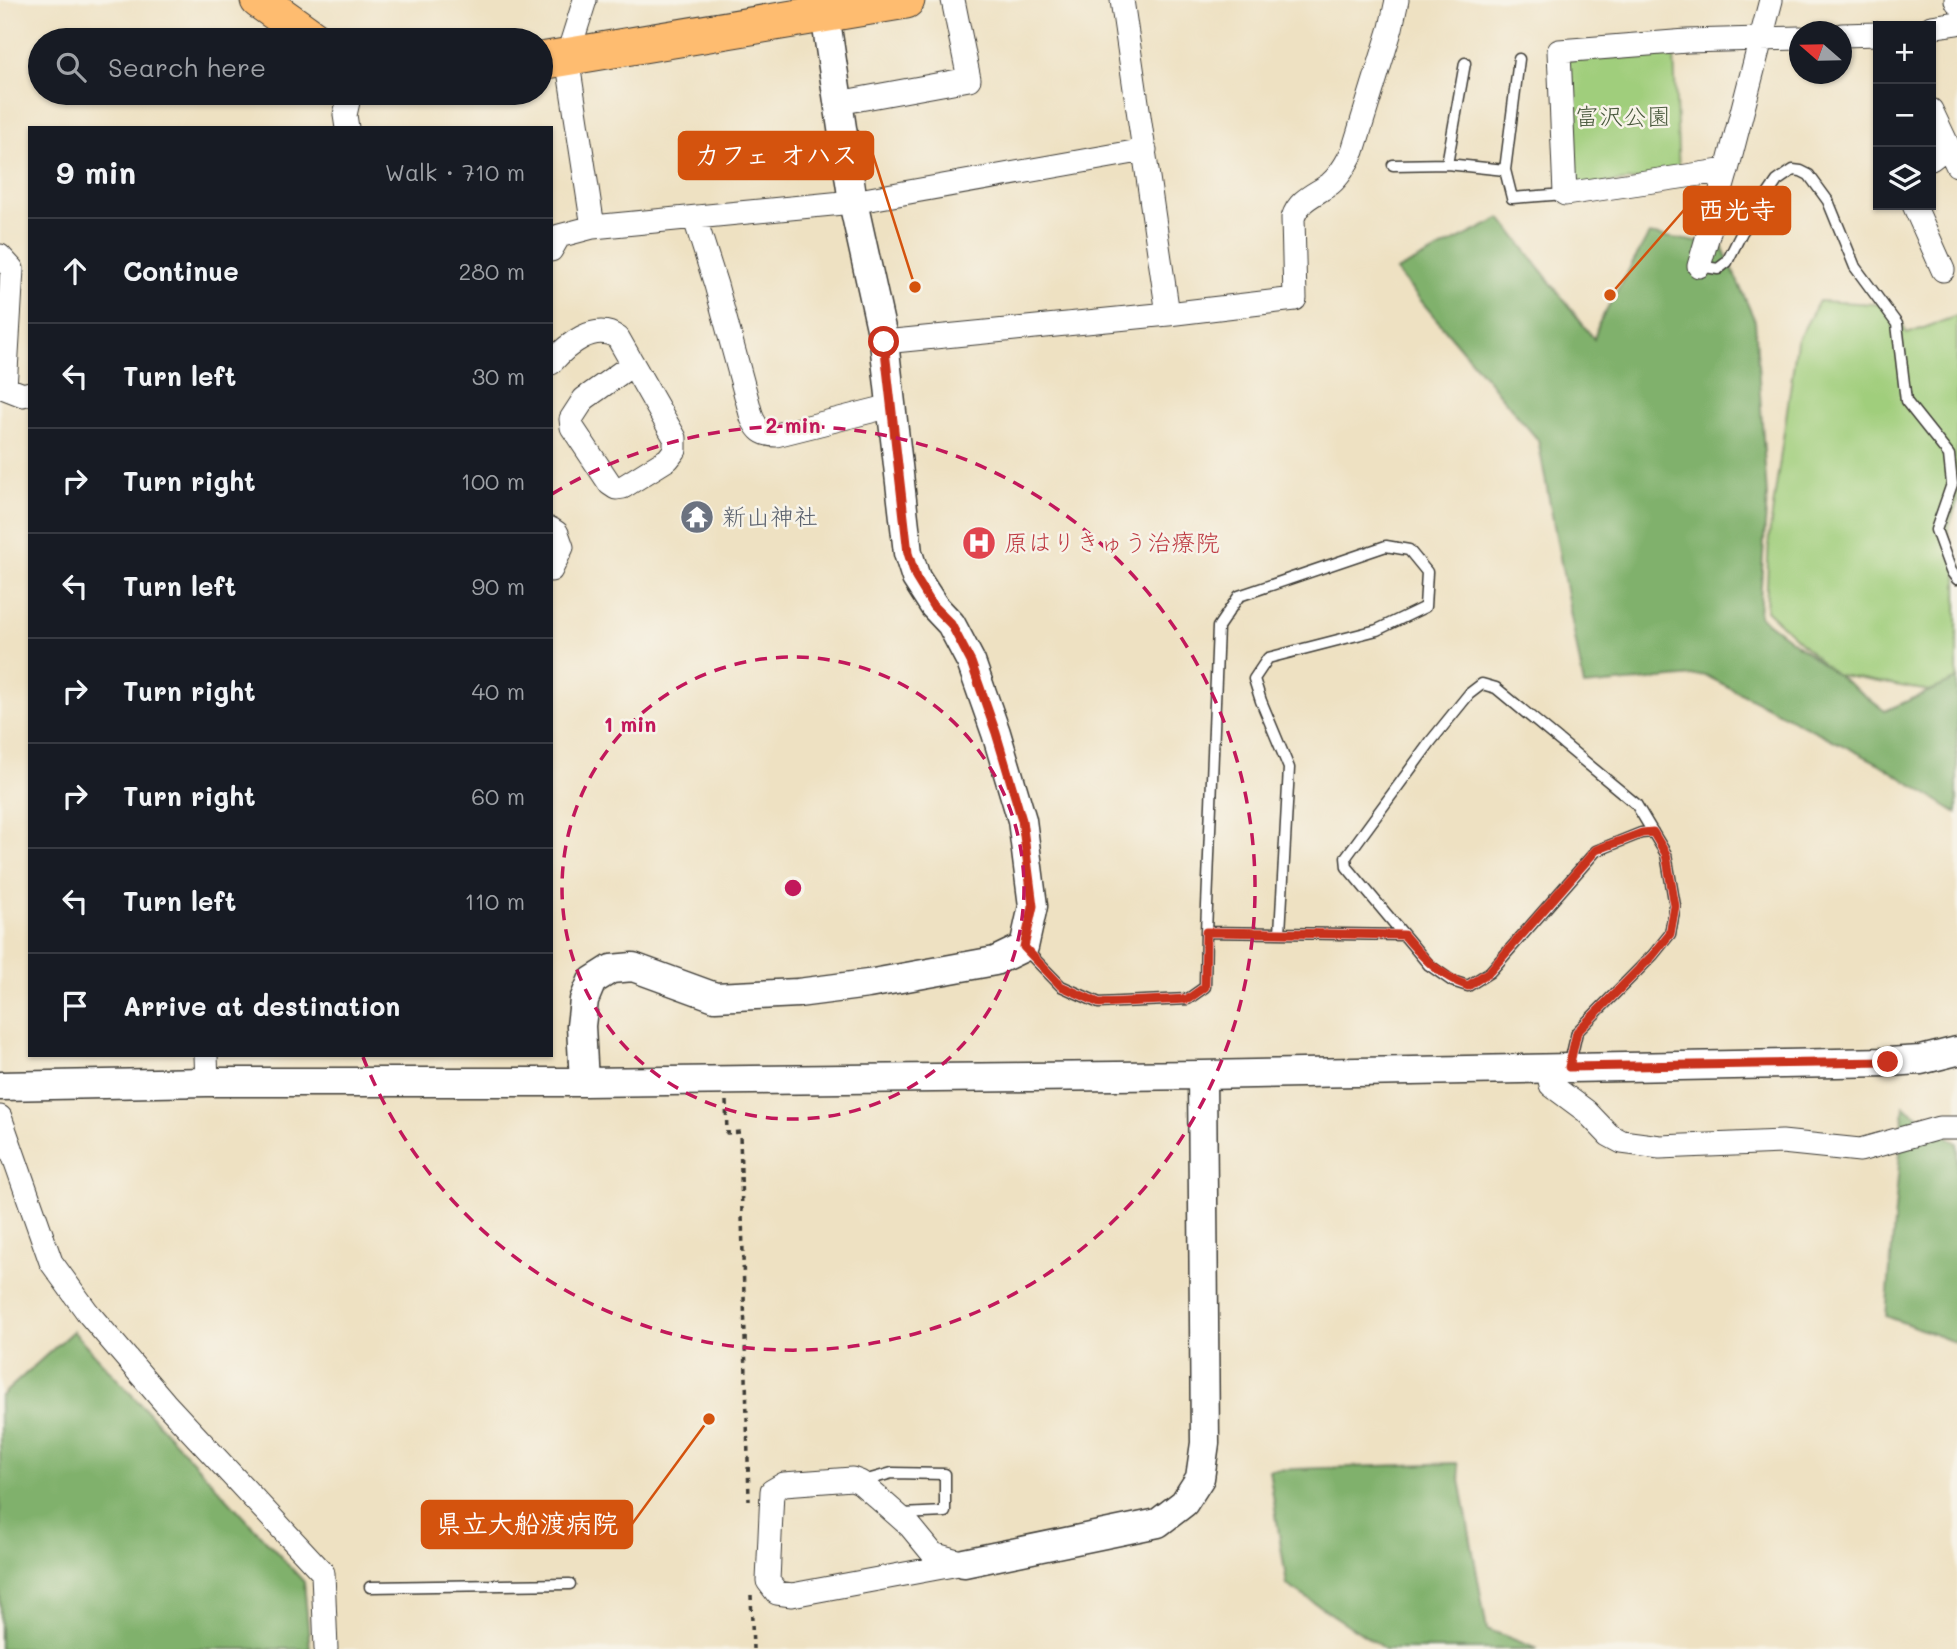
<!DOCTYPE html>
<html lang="en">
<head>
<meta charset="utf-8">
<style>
  :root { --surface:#171b24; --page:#242831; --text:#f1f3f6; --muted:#9ea1a6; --line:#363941 }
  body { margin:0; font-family:Mali,"Klee One",sans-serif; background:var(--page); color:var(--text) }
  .controls { position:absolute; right:21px; top:21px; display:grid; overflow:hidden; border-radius:0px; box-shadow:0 2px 5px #0004 }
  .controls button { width:63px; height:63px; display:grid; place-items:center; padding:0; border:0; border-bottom:2px solid var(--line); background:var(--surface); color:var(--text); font:35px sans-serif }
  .compass { position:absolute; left:1789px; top:21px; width:63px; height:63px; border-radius:50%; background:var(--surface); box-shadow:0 2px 5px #0004; rotate:290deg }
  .stop { position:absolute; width:21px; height:21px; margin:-16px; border:5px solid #c8321e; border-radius:50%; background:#fff }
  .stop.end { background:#c8321e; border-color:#fff; box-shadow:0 2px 7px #0008 }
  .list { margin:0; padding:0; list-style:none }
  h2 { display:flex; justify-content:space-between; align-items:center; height:91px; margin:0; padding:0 28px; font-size:30px }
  h2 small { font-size:23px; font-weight:400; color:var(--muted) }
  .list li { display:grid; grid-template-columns:46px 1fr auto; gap:21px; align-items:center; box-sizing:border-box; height:105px; padding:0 28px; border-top:2px solid var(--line) }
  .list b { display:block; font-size:26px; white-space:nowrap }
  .list em { font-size:23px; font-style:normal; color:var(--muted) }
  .icon { flex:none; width:38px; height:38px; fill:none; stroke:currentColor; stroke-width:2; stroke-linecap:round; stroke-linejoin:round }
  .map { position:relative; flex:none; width:1957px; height:1649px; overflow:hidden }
  .search { position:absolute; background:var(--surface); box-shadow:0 2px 5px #0004; left:28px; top:28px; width:525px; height:77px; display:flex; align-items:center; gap:18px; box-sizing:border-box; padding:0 24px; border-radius:38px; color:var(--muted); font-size:26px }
  .panel { position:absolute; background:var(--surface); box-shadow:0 2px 5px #0004; left:28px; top:126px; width:525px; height:931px; border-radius:0px }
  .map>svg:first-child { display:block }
  .green { fill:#a0ce7c; stroke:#5e754c; stroke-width:2 }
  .forest { fill:#80b16c; stroke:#4e6644; stroke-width:2 }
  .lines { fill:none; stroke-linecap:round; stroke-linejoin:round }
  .service-casing { stroke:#3c3a35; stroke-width:13 }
  .minor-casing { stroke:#3c3a35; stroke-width:25 }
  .tertiary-casing { stroke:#3c3a35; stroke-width:31 }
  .trunk-casing { stroke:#3c3a35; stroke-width:39 }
  .path { stroke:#3c3a35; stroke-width:3.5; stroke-dasharray:5 5; stroke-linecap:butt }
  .service { stroke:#fff; stroke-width:10 }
  .minor { stroke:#fff; stroke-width:23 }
  .tertiary { stroke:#fff; stroke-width:28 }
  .trunk { stroke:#febc70; stroke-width:37 }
  .route { stroke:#c8321e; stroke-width:9 }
  .ring { fill:none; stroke:#c2185b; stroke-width:3.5; stroke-dasharray:12 9 }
  .labels { text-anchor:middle; stroke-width:5; stroke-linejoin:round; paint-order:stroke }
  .park-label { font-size:24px; fill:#4a5a3e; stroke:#f7f3e8 }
  .worship-label { font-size:24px; fill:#5b616d; stroke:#f7f3e8; text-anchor:start }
  .health-label { font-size:24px; fill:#be3a42; stroke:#f7f3e8; text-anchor:start }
  .centre { fill:#c2185b; stroke:#f7f3e8; stroke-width:3.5 }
  .ring-label { font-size:21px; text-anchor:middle; font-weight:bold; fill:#c2185b; stroke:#f7f3e8; stroke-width:5; stroke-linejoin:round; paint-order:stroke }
  .leader { fill:none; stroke:#d4530e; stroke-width:2.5 }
  .callout-dot { fill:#d4530e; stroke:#f7f3e8; stroke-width:2.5 }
  .callout { fill:#d4530e; stroke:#d4530e; stroke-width:2.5 }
  .callout-label { font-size:26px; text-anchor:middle; font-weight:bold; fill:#fff }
</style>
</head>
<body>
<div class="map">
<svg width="1957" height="1649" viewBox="0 0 1957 1649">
  <rect width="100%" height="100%" fill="#f7f3e8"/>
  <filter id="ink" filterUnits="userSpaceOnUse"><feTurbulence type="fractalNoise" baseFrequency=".0143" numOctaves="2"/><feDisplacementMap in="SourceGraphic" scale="14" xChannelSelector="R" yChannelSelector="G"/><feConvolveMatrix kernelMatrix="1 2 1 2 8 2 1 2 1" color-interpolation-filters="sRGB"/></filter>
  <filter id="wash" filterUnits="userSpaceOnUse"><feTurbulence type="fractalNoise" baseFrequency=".00686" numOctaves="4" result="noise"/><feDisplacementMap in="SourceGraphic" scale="28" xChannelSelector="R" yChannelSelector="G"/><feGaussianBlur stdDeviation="1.57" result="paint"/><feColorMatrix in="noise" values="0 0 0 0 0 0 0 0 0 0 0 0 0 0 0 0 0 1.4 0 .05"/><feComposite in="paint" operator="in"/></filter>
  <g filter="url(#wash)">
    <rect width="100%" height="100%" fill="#eee1c2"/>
    <!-- green -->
    <path class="green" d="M 1674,53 L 1679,175 L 1573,187 L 1567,59 Z
      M 1819,301 L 1893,305 L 1907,334 L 1957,316 L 1957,501 L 1948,531 L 1957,563 L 1957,696 L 1834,674 L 1766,610 L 1769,536 L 1797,341 Z"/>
    <!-- forest -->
    <path class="forest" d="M 1501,218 L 1594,339 L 1599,323 L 1649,234 L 1722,246 L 1755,321 L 1767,496 L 1759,616 L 1885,711 L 1957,679 L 1957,813 L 1878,763 L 1705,675 L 1584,686 L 1538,440 L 1396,271 Z
      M 1904,1106 L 1957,1143 L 1957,1343 L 1886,1316 Z
      M 73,1331 L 304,1582 L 310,1649 L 0,1649 L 0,1397 Z
      M 1457,1463 L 1487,1629 L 1538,1649 L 1385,1649 L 1287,1585 L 1269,1470 Z"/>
  </g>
  <g filter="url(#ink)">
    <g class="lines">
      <!-- service casing -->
      <g class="service-casing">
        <path id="service" d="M 1519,59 L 1505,170 L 1512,198 L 1565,194
          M 1447,164 L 1465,63
          M 1393,165 L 1447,164 L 1505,170
          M 1699,266 L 1718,269 L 1727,262 L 1742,232 L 1777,181 L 1793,170 L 1801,171 L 1809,175 L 1828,201 L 1855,267 L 1897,324 L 1906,401 L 1949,455 L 1952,484 L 1936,530 L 1951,571 L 1957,579
          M 1280,933 L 1289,768 L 1261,701 L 1254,679 L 1268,658 L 1377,630 L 1425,607 L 1427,572 L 1409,550 L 1386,546 L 1239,596 L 1218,627 L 1206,932 L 1404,935
          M 1024,948 L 1061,986 L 1099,1003 L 1188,999 L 1205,987 L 1206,932
          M 1569,1067 L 1577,1032 L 1653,955 L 1670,934 L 1675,906 L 1666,854 L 1636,804 L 1496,688 L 1482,684 L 1469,694 L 1431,741 L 1346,857 L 1347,867 L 1429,965 L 1452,981 L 1468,986 L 1490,972 L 1596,851 L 1641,833 L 1653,832
          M 860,1482 L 892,1473 L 945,1474 L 945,1512 L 902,1514
          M 370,1587 L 570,1584"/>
      </g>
      <!-- minor casing -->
      <g class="minor-casing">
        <path id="minor" d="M 585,0 L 567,57 L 593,227 L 853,202 L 1145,150
          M 1956,0 L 1957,2
          M 1931,27 L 1957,23
          M 1842,35 L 1878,34
          M 838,103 L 969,79 L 953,0
          M 1931,110 L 1957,165
          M 347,128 L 345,115 L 350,93
          M 1931,159 L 1948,146
          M 1727,170 L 1565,194 L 1559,51 L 1687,41 L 1800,38
          M 1914,205 L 1943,270
          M 695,219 L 716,285 L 752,418 C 758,430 762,435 776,435 L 891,406
          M 551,250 L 559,236 L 593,227
          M 0,256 L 12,269 L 5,388 L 23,395 L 30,393
          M 1699,266 L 1727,170 L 1771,0
          M 1168,314 L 1295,299 L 1293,218 C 1299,199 1315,195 1330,184 C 1341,175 1347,162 1353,151 L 1391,28 L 1397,0
          M 884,342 L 1168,314 L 1122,0
          M 551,363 C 567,345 595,321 618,338 L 675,438 L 675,450 L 668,459 L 623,487 L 616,488 L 610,484 L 572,427 L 571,419 L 584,399 L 633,364
          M 551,529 L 557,533 L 562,547 L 551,570
          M 206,1055 L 207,1082
          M 1547,1067 L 1551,1085 L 1586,1111 L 1609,1135 L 1622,1142 L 1660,1147 L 1782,1142 L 1860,1150 L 1939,1128 L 1957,1128
          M 0,1117 L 51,1262 L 88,1313 L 165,1403 L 323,1573 L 326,1649
          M 852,1479 L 860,1482 L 910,1526 L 933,1554 L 964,1563 L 792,1595 L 777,1593 L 768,1581 L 772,1491 L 784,1484 Z"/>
      </g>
      <!-- tertiary casing -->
      <g class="tertiary-casing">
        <path id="tertiary" d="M 584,1082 L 581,1026 L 584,1000 L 592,981 L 611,969 L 633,967 L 715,997 L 798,993 L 868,984 L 995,961 L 1024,947 L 1033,906 L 1022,820 L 996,733 L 971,662 L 951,624 L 934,606 L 916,578 L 908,553 L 884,342 L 853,202 L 825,14
          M 0,1086 L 207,1082 L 584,1082 L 1202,1075 L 1888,1062 L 1921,1060 L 1957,1051
          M 964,1563 L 1158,1523 L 1184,1503 L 1200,1478 L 1205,1443 L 1202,1075"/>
      </g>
      <!-- trunk casing -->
      <g class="trunk-casing">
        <path id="trunk" d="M 259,0 L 315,40
          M 541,61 L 906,0"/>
      </g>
      <!-- path -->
      <path class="path" d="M 726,1101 L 727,1133 L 740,1132 L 749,1500
        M 751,1595 L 753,1649"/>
      <!-- service -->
      <use href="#service" class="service"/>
      <!-- minor -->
      <use href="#minor" class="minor"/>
      <!-- tertiary -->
      <use href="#tertiary" class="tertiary"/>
      <!-- trunk -->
      <use href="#trunk" class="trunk"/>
    </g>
  </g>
  <g class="lines" filter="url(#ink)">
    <!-- route -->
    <path class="route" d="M 884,342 L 908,553 L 916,578 L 933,606 L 951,624 L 971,662 L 996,733 L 1022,820 L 1033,906 L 1024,947 L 1061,986 L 1099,1003 L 1188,999 L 1205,987 L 1206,932 L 1404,935 C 1423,958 1440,976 1468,986 L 1490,971 L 1596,850 L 1642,833 L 1653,832 L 1666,854 L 1675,906 L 1670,934 L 1653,955 L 1577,1032 L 1569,1067 L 1888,1062"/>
  </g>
  <!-- distance rings -->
  <g class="ring">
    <circle cx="793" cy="888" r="231"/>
    <path d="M552 494A462 462 0 1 1 363 1057"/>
  </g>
  <!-- icons -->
  <defs>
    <g id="temple-disc" transform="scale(1.75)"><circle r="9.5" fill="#6b7280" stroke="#f7f3e8"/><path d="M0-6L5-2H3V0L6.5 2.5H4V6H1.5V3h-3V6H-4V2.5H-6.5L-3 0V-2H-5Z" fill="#fff"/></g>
    <g id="hospital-disc" transform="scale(1.75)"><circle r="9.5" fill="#e0444e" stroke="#f7f3e8"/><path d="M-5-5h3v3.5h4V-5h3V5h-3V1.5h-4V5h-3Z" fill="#fff"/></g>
  </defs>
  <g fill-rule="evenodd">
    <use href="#temple-disc" x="697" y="517"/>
    <use href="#hospital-disc" x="979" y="543"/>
  </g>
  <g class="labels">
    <!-- park labels -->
    <g class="park-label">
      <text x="1623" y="125">富沢公園</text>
    </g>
    <!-- worship labels -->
    <g class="worship-label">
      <text x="722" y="525">新山神社</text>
    </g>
    <!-- health labels -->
    <g class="health-label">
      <text x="1004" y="551">原はりきゅう治療院</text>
    </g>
  </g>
  <circle cx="793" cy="888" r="10" class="centre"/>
  <g class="ring-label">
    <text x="793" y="433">2 min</text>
    <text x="630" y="732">1 min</text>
  </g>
  <!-- callouts -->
  <path class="leader" d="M915 287L873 155M1610 295L1684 210M709 1419L632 1524"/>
  <g class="callout-dot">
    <circle cx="915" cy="287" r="7"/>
    <circle cx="1610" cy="295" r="7"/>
    <circle cx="709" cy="1419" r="7"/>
  </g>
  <g class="callout">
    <rect x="679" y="132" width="194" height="47" rx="7"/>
    <rect x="1684" y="187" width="106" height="47" rx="7"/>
    <rect x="422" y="1501" width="210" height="47" rx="7"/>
  </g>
  <g class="callout-label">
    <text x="776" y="164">カフェ オハス</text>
    <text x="1737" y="219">西光寺</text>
    <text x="527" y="1533">県立大船渡病院</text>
  </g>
</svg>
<div class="controls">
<button>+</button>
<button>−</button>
<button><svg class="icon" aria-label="layers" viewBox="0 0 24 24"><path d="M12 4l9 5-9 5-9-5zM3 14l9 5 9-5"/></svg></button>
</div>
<svg class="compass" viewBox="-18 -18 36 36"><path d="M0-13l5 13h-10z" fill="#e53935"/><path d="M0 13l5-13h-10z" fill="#9ea1a6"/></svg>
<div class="stop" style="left:884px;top:342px"></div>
<div class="stop end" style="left:1888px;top:1062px"></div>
<div class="search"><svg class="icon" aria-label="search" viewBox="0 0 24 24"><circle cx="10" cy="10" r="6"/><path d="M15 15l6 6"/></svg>Search here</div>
<section class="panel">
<h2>9 min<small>Walk · 710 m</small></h2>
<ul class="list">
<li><svg class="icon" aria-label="ahead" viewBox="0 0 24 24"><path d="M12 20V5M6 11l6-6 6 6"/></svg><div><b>Continue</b></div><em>280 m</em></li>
<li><svg class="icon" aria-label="left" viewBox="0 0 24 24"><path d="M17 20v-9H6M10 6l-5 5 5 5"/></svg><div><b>Turn left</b></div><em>30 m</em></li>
<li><svg class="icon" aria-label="right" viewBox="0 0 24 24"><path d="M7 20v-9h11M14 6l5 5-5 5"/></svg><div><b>Turn right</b></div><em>100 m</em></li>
<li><svg class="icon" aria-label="left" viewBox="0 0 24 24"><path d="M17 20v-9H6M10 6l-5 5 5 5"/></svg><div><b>Turn left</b></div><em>90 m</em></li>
<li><svg class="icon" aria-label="right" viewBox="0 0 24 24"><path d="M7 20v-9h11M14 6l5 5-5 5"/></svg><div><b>Turn right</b></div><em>40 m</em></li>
<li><svg class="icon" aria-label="right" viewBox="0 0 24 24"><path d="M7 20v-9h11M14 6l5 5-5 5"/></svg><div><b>Turn right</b></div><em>60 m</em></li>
<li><svg class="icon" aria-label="left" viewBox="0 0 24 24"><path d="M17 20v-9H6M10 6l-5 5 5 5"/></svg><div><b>Turn left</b></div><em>110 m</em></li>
<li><svg class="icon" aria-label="arrive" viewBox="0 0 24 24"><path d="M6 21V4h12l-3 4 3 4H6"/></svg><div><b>Arrive at destination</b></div></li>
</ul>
</section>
</div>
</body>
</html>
